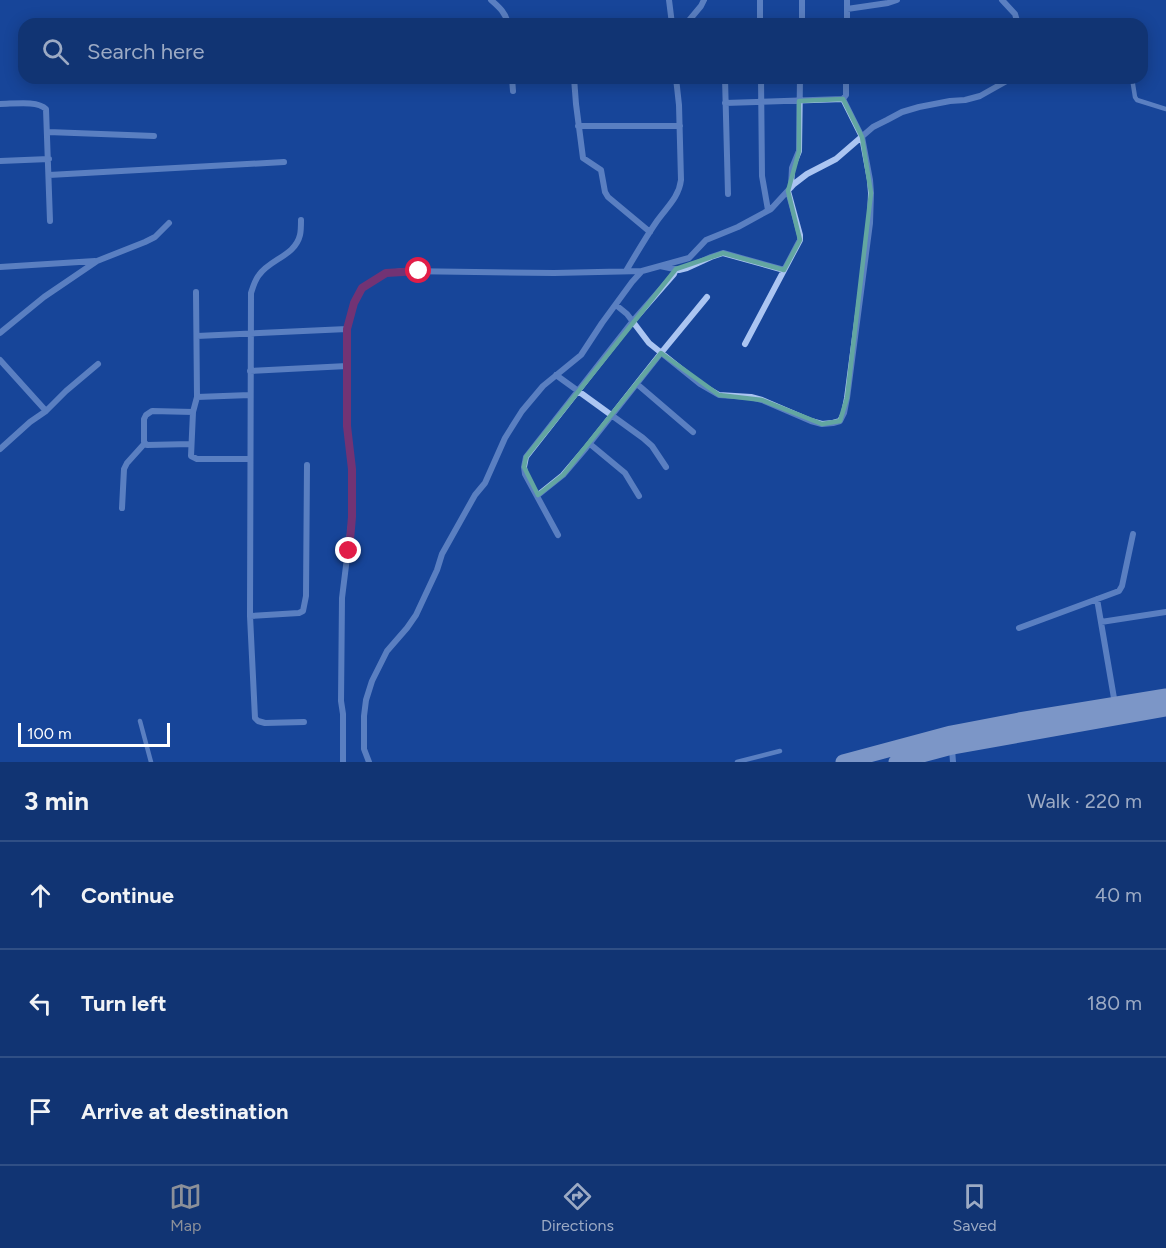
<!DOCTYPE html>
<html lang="en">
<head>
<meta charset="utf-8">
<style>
  :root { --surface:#113473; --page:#1e3f7b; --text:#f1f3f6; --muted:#9caac4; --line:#304f85; --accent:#8c9099 }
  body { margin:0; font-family:Figtree,sans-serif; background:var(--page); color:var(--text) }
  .scale { position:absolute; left:18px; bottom:15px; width:152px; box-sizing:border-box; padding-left:6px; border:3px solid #fff; border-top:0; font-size:16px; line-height:21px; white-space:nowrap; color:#fff; -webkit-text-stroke:4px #174599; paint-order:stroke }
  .stop { position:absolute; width:18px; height:18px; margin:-14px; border:4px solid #e11d48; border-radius:50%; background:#fff }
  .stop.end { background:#e11d48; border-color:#fff; box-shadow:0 2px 6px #0008 }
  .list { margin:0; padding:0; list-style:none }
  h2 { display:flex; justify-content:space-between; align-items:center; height:78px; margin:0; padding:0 24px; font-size:26px }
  h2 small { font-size:20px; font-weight:400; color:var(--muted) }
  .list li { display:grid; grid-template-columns:39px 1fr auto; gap:18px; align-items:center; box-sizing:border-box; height:108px; padding:0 24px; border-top:2px solid var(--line) }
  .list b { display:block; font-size:22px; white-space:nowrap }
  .list em { font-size:20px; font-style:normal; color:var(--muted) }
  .icon { flex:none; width:33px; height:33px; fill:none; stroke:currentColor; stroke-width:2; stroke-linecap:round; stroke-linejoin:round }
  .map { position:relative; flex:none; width:1166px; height:762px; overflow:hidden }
  .search { position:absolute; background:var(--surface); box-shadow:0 3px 15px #0003; left:18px; right:18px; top:18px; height:66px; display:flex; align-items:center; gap:15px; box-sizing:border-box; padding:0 21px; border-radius:18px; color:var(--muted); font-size:22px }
  .sheet { height:402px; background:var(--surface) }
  nav { display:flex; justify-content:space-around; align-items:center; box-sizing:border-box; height:84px; border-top:2px solid var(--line); background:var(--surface); font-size:16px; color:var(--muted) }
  nav a { display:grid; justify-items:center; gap:3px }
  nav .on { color:var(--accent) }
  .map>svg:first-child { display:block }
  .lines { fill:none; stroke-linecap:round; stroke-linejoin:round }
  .service { stroke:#abc5f2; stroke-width:4.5 }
  .minor { stroke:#abc5f2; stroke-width:6 }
  .primary { stroke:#f6f8ff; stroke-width:15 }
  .route { stroke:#e11d48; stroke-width:8 }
  .marked { fill:none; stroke:#63a6a1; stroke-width:4.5; stroke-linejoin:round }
</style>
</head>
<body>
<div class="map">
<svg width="1166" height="762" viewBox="0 0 1166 762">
  <rect width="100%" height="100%" fill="#174599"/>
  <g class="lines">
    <!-- service -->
    <path class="service" d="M 1132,78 L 1135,97 L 1137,100 L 1166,109
      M 140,721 L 151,762
      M 737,762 L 780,751"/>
    <!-- minor -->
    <path class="minor" d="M 491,0 C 499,7 506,13 508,24
      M 669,0 L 672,24
      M 760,0 L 760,24
      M 847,0 L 847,24
      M 1002,0 L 1015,14 L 1018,24
      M 847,9 L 888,3 L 897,0
      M 686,24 L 701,6 L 704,0
      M 802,24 L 802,0
      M 512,78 L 513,91
      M 574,78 L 576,104 L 583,158 L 601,170 L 605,192 L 608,197 L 650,232
      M 725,78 L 728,194
      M 761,78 L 762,176 L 768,210
      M 725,103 L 843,99 L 846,95 L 846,78
      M 0,104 C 13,104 37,100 46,109 L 50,221
      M 578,126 L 680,126
      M 48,132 L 154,136
      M 0,161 L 49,159
      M 49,175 L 284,162
      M 791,187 L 792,168 L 799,151 L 800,78
      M 301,220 C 301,225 301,231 300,235 C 295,256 270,259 259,275 C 255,280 253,287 251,293 L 250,616 L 255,718 L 258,721 L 265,723 L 304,722
      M 660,266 L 679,270 L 687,268 L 711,257 L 723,253 L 784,270
      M 0,267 L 95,261
      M 626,271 C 636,254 646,237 657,221 C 667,207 679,197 681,180 L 679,105 L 676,78
      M 196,292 L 197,397 L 193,412 L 191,456 L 197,459 L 250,459
      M 616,305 L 627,314 L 649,343 L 700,384 L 719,395 L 751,397 L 762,400 L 811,421 L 822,424 L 833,423 L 840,421 L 844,413 L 847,398 L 870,223 L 871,193 L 870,180 L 862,137 L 843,99
      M 0,333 L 44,297 L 97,261 L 145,242 L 155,237 L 169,223
      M 197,336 L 347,329
      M 745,344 L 800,240 L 800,235 L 788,191
      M 0,360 L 46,411
      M 250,371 L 347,366
      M 556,375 L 643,438 L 652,446 L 666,467
      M 637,384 L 693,432
      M 197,397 L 250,395
      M 191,444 L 147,445 L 144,442 L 144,419 L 146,415 L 152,411 L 193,412
      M 590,444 L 625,473 L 639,496
      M 0,449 L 30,422 L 46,411 L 66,391 L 98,364
      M 538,495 L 563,475 L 586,448 L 661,353 L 707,297
      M 122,508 L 124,469 L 127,463 L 145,443
      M 558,535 L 525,474 L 524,467 L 526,457 L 632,322 L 674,274 L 676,269
      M 1097,599 L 1115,704
      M 250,616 L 299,613 L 303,611 L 306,596 L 307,465
      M 1101,622 L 1166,612
      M 1019,628 L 1119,591 L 1122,586 L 1133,534
      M 952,749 L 953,762
      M 343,762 L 343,714 L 341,701 L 342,598 L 352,517 L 352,469 L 347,426 L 347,329 L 354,303 L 362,288 L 386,273 L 405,271 L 554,273 L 642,271
      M 369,762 L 364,749 L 364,716 L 366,700 L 372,681 L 387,651 L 407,628 L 416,615 L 437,570 L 442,554 L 475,495 L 485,483 L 505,438 L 522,411 L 543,386 L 581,355 L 602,323 L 632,282 L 642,271 L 689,258 L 706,240 L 738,227 L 771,209 L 794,184 L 807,174 L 836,159 L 873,127 L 887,120 L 902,112 L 919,107 L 950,101 L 965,100 L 980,96 L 1012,78"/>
    <!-- primary -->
    <path class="primary" d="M 843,762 L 951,733 L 1019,720 L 1166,696
      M 896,762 L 952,747 L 1166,709"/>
  </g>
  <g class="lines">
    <!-- route -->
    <path class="route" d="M 349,551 L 352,517 L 352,469 L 347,426 L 347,329 L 354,303 L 362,288 L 386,273 L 419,271"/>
  </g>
  <!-- marked area -->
  <path d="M0 0H1166V762H0ZM 843,99 L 862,137 L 871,193 L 847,398 L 840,421 L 822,424 L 762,400 L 719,395 L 661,353 L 563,475 L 538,495 L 524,467 L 526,457 L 676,269 L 723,253 L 784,270 L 800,240 L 788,191 L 799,151 L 799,101 Z" fill="#174599" fill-opacity=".55" fill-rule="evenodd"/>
  <path class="marked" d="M 843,99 L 862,137 L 871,193 L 847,398 L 840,421 L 822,424 L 762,400 L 719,395 L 661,353 L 563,475 L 538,495 L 524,467 L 526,457 L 676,269 L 723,253 L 784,270 L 800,240 L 788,191 L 799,151 L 799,101 Z"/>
</svg>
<div class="scale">100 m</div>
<div class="stop" style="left:419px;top:271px"></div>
<div class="stop end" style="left:349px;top:551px"></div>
<div class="search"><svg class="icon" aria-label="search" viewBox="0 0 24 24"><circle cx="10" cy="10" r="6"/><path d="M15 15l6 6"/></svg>Search here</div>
</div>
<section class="sheet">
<h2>3 min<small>Walk · 220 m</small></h2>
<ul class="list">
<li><svg class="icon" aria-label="ahead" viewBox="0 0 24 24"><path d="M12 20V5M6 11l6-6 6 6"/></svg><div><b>Continue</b></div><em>40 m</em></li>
<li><svg class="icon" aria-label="left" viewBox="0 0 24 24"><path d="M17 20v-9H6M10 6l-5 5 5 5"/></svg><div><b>Turn left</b></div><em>180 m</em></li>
<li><svg class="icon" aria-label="arrive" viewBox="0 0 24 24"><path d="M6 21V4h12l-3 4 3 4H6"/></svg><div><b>Arrive at destination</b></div></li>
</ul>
</section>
<nav>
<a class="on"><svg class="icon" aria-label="map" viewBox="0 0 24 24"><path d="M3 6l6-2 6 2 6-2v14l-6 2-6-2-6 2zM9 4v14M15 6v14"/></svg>Map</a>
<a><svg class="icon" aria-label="directions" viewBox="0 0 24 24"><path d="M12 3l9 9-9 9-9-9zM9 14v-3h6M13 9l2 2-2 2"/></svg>Directions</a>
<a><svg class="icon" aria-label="saved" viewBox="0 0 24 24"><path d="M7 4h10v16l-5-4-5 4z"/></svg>Saved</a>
</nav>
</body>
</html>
